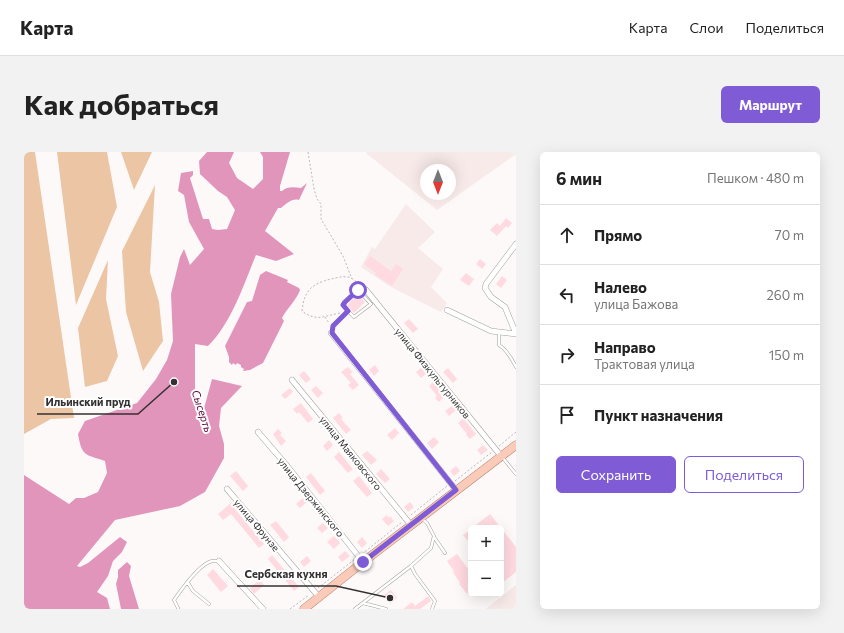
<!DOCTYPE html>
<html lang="ru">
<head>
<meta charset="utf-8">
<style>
  :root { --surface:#fff; --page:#f2f2f2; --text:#222; --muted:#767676; --line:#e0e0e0; --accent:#7f5cd6 }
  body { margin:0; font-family:Commissioner,sans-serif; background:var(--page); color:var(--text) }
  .controls { position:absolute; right:12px; bottom:12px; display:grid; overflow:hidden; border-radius:6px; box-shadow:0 4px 16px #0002 }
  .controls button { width:36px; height:36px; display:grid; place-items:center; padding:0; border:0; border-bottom:1px solid var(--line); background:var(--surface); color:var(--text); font:20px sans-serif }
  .compass { position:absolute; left:396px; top:12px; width:36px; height:36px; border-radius:50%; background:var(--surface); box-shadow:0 4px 16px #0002; rotate:180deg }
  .stop { position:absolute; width:12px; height:12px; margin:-9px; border:3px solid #7f5cd6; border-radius:50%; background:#fff }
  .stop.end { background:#7f5cd6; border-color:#fff; box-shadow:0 1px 4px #0008 }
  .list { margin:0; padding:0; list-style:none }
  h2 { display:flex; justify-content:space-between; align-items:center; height:52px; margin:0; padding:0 16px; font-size:17px }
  h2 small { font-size:13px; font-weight:400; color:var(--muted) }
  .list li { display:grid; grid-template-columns:26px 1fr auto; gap:12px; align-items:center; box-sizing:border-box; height:60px; padding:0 16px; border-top:1px solid var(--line) }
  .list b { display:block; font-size:15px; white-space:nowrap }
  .list p { margin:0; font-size:13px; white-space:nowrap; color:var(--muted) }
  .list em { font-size:13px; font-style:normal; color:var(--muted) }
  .actions { display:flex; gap:8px; padding:12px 16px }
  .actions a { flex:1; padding:9px 0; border:1px solid var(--accent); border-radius:6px; text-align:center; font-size:14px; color:var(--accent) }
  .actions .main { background:var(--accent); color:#fff }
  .icon { flex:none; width:22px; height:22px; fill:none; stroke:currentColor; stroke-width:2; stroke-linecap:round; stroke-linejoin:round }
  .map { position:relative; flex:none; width:492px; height:457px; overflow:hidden; border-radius:6px }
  header { display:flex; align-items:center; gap:24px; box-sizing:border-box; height:56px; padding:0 20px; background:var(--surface); border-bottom:1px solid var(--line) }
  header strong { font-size:19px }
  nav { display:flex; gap:22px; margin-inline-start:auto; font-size:14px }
  .intro { display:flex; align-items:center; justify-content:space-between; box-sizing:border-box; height:96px; padding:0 24px }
  h1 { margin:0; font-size:28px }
  .button { padding:10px 18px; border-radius:6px; background:var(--accent); color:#fff; font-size:14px; font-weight:700 }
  main { display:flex; gap:24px; padding:0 24px }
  aside { flex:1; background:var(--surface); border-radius:6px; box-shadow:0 4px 16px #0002 }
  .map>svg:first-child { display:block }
  .built { fill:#f7eae9; fill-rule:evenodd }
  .green { fill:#ecc5a4 }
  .water { fill:#e295bb }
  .building { fill:#ffdae0 }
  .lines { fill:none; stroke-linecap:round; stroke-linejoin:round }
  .service-casing { stroke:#a3a09f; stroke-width:3.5 }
  .minor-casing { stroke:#a3a09f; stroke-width:6 }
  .primary-casing { stroke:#b27f6a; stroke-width:9 }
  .path { stroke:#bbb8b8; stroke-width:1; stroke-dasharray:2 2; stroke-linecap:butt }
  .service { stroke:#fff; stroke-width:2.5 }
  .minor { stroke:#fff; stroke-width:5 }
  .primary { stroke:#facbb8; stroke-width:8 }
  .route { stroke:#7f5cd6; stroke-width:5 }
  .labels { text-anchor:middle; stroke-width:4; stroke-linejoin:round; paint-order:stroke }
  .street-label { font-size:10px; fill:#333131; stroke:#fff }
  .water-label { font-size:11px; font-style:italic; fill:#5c003c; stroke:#fff }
  .leader { fill:none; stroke:#333131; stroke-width:1.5 }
  .callout-dot { fill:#333131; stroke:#fff; stroke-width:1.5 }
  .callout-label { font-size:11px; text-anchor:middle; font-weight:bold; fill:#333131; stroke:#fff; stroke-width:4; stroke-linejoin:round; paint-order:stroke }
</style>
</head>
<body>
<header>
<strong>Карта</strong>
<nav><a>Карта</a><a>Слои</a><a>Поделиться</a></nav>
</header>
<div class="intro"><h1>Как добраться</h1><a class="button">Маршрут</a></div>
<main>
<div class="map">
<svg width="492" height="457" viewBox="0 0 492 457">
  <rect width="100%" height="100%" fill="#fdf9f9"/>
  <!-- built -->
  <path class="built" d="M 343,0 L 492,0 L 492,2 L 413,58 L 342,1 ZM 402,18 L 426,18 L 426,42 L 402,42 Z
    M 382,52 L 411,80 L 394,96 L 419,117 L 407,135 L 423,151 L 417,160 L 367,135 L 337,115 L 348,95 L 351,97 Z
    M 492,433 L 492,457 L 462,457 L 463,456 Z"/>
  <!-- green -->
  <path class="green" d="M 0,0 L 11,0 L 50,266 L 27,267 L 0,282 Z
    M 33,0 L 83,0 L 93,55 L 52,153 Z
    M 97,0 L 128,0 L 110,38 Z
    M 131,33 L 126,120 L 135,150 L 139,189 L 119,219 L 102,160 L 98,99 Z
    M 84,108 L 82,147 L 94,204 L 83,229 L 61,235 L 54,176 Z"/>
  <!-- water -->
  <path class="water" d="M 183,0 L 210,0 L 205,11 L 213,26 L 229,37 L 239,27 L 239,5 L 236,0 L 266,0 L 256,34 L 256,39 L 258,39 C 263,34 270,35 277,36 L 283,31 L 275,48 C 268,46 262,52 257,56 L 254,56 L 241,79 L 270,102 L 252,109 L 232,103 C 220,132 207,172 184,194 L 171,192 L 171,243 L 179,260 L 188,227 L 218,234 L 197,256 L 195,274 L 200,292 L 200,306 L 181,340 L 156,354 L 91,368 L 53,414 L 56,415 L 64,411 L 96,385 L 103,390 L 98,400 L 89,409 L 84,424 L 73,440 L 83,446 L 86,457 L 0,457 L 0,323 L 45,352 L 52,346 L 60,346 L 74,340 L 83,321 L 81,309 C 61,302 58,305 54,282 L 61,269 L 113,251 L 132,227 L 143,208 L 149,189 L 147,142 L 156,105 L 160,97 L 166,113 L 180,97 L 165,70 L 160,43 L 154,39 L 157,21 L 169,19 L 169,23 L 166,26 L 179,67 L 185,67 L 188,77 L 194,78 L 203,77 L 211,58 L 203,45 L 194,39 L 176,22 L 175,9 Z
    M 242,119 L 264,128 L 263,130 L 275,136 L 276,138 C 272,149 263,156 258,166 L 260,169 L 239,211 L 226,218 L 219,219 L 220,217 L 217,215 L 217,213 L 213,211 L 212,213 L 209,211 L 208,213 L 205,210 L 205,205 L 201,194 L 223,150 L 228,149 L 236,123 Z
    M 103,410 L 107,414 L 105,424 L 115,457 L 97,457 L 92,432 L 94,425 L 94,418 Z"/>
  <!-- building -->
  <path class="building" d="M 482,66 L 488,71 L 484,76 L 482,74 L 473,84 L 466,78 L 473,71 L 476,74 Z
    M 346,104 L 367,119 L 372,112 L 379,117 L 368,134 L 351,123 L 352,121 L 340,112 Z
    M 456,107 L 462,112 L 458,117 L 452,112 Z
    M 442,121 L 450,127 L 445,134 L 436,128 Z
    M 478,124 L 483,128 L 477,136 L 472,132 Z
    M 334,142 L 341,150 L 330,161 L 323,153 Z
    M 385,167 L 394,177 L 389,181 L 380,171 Z
    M 351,213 L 355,219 L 350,224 L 345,218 Z
    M 324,215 L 329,220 L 326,222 L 335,233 L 329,238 L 324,233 L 327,231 L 317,220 Z
    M 398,215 L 403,221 L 397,226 L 392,220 Z
    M 424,216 L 433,227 L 429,231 L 419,220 Z
    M 280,219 L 287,227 L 282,231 L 275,223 Z
    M 409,230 L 421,244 L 415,250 L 411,246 L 413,244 L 405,234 Z
    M 292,234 L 299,241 L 294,246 L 287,238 Z
    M 266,236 L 269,240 L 261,247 L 257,243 Z
    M 277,251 L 289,267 L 284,271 L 275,260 L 273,262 L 269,257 Z
    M 428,254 L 432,258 L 425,264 L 421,259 Z
    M 315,261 L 319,266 L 317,267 L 327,278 L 322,282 L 309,266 Z
    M 439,266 L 452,282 L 446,287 L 442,283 L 443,282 L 434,271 Z
    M 371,276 L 375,281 L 368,288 L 363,283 Z
    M 254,277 L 258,281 L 256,283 L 262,289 L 257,294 L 249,282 Z
    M 410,285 L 415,290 L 408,297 L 403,291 Z
    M 305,288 L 309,293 L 303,299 L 299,294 Z
    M 459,293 L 464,298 L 457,303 L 453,298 Z
    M 343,299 L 353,308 L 347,313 L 338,303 Z
    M 315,300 L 329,317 L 324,321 L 310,305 Z
    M 432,314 L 436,319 L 430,324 L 426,319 Z
    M 357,317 L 366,327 L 361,331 L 352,322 Z
    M 212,319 L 224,334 L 219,339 L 206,324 Z
    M 287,321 L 301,339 L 296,343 L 282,325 Z
    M 335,324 L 348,341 L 343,345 L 329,329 Z
    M 279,346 L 283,350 L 276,356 L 272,352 Z
    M 208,350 L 212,355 L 210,356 L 240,392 L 235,396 L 207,362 L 199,368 L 194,362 Z
    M 386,350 L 390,355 L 384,360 L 380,355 Z
    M 466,362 L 492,395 L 492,420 L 477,432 L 477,376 L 448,376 Z
    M 363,363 L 365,366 L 366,364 L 370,369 L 364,374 L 358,367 Z
    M 252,369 L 265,385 L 260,390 L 246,373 Z
    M 299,371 L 304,376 L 298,381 L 293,376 Z
    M 447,377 L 447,393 L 439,383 Z
    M 310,384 L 316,391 L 310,397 L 303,390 Z
    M 338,385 L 343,391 L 338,396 L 333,390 Z
    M 321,399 L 326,404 L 318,410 L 314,405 Z
    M 433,402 L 447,421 L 447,439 L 443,442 L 435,432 L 436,431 L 429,420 L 430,419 L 423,409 Z
    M 248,403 L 275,435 L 270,439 L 244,407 Z
    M 283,404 L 287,409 L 280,415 L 276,410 Z
    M 189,417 L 204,434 L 197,440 L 183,423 Z
    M 236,427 L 240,433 L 230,442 L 226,436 Z
    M 367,438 L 373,446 L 366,452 L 359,444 Z
    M 404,444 L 407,449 L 396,457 L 379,457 L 388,450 L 391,454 Z"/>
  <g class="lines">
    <!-- service casing -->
    <g class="service-casing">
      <path id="service" d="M 308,180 L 309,173 L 324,159 L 319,153 L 321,150 L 334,138 L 347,152 L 330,165 L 324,159
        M 475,180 L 475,193 C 483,198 488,207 492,215
        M 479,306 L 492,322
        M 410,385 L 421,401
        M 387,414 L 391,422 L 411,449 L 408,457
        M 164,431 L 169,439 L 185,452
        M 339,451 L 362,457
        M 154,456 L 150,448 C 157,438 175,412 188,409 C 189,409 194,409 195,409
        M 331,457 L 387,414 L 407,396 L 410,384 L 403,371 L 397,366"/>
    </g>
    <!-- minor casing -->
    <g class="minor-casing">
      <path id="minor" d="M 342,138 L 477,304
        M 423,158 L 467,179 L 492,182
        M 307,181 L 432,338
        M 492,182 L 481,155 L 467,145 L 461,136 L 462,132 L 492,92
        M 268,228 L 387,373
        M 234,280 L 264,315 L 339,410
        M 203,337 L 295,445
        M 195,409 L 239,457"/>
    </g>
    <!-- primary casing -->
    <g class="primary-casing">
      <path id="primary" d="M 280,457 L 339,410 L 492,293"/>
    </g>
    <!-- path -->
    <path class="path" d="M 284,0 L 290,37 L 293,47 L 297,52 L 297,67 L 319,104 L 328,127
      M 316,161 C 300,164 292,170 278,159 C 280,139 287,132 307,127 C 312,126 318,124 323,125 C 329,125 334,132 338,135
      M 301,165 L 305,171
      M 475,294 L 492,280
      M 431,329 L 468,300
      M 387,363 L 423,334
      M 338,402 L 378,370
      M 294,436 L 331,407
      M 266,457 L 285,443"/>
    <!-- service -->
    <use href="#service" class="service"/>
    <!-- minor -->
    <use href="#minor" class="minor"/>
    <!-- primary -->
    <use href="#primary" class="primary"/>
  </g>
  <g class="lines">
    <!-- route -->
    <path class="route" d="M 334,138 L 321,150 L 319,153 L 324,159 L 309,174 L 308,181 L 432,338 L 339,410"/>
  </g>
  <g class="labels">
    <!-- street labels -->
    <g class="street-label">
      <text transform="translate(409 221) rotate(51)" y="4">улица Физкультурников</text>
      <text transform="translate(327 301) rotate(51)" y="4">улица Маяковского</text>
      <text transform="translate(287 345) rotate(51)" y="4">улица Дзержинского</text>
      <text transform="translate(233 373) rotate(50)" y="4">улица Фрунзе</text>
    </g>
    <!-- water labels -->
    <g class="water-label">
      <text transform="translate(178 259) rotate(72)" y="4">Сысерть</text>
    </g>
  </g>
  <!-- callouts -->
  <path class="leader" d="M150 230L114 262H13M366 446L312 434H213"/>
  <g class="callout-dot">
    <circle cx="150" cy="230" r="4"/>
    <circle cx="366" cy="446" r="4"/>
  </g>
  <g class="callout-label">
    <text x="64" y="254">Ильинский пруд</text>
    <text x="262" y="426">Сербская кухня</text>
  </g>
</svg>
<div class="controls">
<button>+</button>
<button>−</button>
</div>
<svg class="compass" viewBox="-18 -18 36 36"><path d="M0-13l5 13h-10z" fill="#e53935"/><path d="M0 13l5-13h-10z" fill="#767676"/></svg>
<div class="stop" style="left:334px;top:138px"></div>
<div class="stop end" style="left:339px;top:410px"></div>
</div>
<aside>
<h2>6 мин<small>Пешком · 480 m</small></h2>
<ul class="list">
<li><svg class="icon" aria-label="ahead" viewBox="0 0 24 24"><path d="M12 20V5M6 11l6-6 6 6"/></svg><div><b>Прямо</b></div><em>70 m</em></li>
<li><svg class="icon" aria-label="left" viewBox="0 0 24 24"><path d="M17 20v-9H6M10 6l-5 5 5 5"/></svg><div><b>Налево</b><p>улица Бажова</p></div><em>260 m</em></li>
<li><svg class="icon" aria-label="right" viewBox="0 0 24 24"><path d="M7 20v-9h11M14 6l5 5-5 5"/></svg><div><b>Направо</b><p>Трактовая улица</p></div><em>150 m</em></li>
<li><svg class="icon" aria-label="arrive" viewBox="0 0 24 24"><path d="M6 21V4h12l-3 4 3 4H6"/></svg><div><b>Пункт назначения</b></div></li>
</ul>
<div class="actions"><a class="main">Сохранить</a><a>Поделиться</a></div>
</aside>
</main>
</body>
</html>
